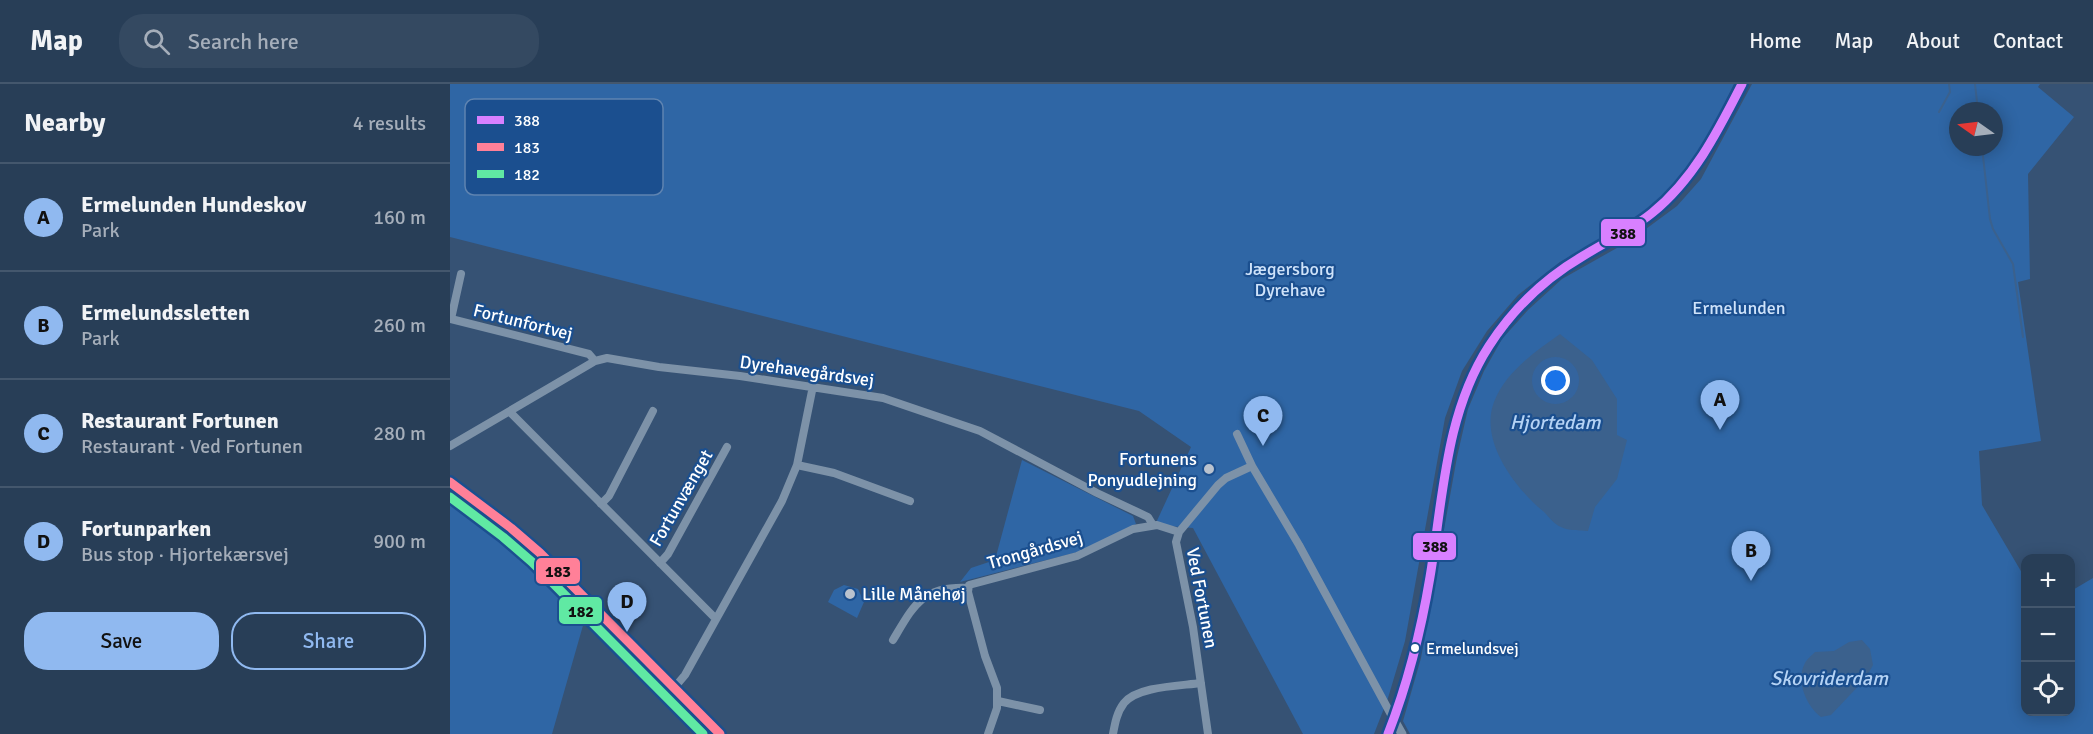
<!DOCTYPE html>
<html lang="en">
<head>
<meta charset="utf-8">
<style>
  :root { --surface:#283e57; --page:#344961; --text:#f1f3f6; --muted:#a5aeba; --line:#44576d; --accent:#90b9f0 }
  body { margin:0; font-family:Signika,sans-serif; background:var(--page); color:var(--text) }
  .controls { position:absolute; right:18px; bottom:18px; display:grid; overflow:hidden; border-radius:12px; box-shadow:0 3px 15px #0003 }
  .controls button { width:54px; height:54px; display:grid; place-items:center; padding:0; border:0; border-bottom:2px solid var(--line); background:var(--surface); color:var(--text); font:30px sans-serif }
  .compass { position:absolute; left:1499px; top:18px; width:54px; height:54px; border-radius:50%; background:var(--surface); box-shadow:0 3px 15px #0003; rotate:284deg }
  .you { position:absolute; left:1106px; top:297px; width:21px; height:21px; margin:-15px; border:4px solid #fff; border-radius:50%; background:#1a73e8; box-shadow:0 0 0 9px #1a73e833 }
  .badge { display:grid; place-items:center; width:39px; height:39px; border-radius:50%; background:var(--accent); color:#111; font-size:20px; font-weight:700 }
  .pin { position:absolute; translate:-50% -50px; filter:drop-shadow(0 2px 3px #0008) }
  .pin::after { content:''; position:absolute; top:32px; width:21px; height:18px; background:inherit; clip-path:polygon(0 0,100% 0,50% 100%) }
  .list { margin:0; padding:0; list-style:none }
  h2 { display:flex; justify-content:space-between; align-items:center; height:78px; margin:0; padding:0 24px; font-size:26px }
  h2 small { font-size:20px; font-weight:400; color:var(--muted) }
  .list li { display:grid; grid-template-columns:39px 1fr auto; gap:18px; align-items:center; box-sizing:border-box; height:108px; padding:0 24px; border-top:2px solid var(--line) }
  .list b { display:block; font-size:22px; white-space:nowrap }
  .list p { margin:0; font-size:20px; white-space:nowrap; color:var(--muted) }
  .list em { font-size:20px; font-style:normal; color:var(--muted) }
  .actions { display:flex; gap:12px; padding:18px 24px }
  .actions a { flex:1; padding:14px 0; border:2px solid var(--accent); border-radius:24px; text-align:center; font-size:21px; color:var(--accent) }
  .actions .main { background:var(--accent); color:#111 }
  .icon { flex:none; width:33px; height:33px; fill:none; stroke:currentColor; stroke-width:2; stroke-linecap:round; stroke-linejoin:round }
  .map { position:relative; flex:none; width:1643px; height:650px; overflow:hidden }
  header { display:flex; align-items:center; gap:36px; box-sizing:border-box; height:84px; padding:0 30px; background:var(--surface); border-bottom:2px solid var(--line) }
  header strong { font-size:28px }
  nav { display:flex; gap:33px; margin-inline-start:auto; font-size:21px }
  .search { width:420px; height:54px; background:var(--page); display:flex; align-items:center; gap:15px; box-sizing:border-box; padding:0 21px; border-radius:24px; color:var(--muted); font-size:22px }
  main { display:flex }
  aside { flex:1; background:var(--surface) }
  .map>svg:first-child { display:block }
  .green { fill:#2f66a5; fill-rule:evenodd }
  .water { fill:#3b618d }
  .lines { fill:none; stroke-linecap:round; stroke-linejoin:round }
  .stream { stroke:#3b618d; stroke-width:2 }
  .minor { stroke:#7d92a8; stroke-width:8 }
  .tertiary { stroke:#7d92a8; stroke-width:9 }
  .bus-1-casing { stroke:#1b4f8f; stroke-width:14 }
  .bus-2-casing { stroke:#1b4f8f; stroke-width:14 }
  .bus-3-casing { stroke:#1b4f8f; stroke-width:14 }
  .bus-1 { stroke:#d880ff; stroke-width:9 }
  .bus-2 { stroke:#ff8098; stroke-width:9 }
  .bus-3 { stroke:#60e9a3; stroke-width:9 }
  .poi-dot { fill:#b9c2ce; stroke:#1b4f8f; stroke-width:2 }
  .bus-dot { fill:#fff; stroke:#1b4f8f; stroke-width:2 }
  .labels { text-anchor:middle; stroke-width:4.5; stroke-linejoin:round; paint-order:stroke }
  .bus-label { font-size:16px; fill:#fff; stroke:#1b4f8f; text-anchor:start }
  .park-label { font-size:18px; fill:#cfe3fa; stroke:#1b4f8f }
  .street-label { font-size:18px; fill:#fff; stroke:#1b4f8f }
  .poi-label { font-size:18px; fill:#fff; stroke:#1b4f8f; text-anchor:end }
  .water-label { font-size:20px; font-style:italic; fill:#b5d3f5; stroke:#1b4f8f }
  .key { fill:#1b4f8f; stroke:#5f84b1; stroke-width:1.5 }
  .key-label { font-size:16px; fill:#fff }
  .line-badge { stroke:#1b4f8f; stroke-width:2 }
  .pale-badge-label { font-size:16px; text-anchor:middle; font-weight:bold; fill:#111 }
</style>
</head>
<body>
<header>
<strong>Map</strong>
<div class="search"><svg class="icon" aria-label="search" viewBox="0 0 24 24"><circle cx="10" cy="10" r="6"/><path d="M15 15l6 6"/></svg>Search here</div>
<nav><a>Home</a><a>Map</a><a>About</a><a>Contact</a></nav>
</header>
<main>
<aside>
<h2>Nearby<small>4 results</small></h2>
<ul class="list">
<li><span class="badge">A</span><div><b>Ermelunden Hundeskov</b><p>Park</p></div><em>160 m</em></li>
<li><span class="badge">B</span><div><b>Ermelundssletten</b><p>Park</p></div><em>260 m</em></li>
<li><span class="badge">C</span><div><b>Restaurant Fortunen</b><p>Restaurant · Ved Fortunen</p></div><em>280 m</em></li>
<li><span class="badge">D</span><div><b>Fortunparken</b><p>Bus stop · Hjortekærsvej</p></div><em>900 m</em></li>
</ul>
<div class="actions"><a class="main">Save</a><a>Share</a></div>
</aside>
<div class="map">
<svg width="1643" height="650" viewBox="0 0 1643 650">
  <rect width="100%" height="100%" fill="#365274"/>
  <!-- green -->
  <path class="green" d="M 0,0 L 1284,0 L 1254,62 L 1222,106 L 1183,137 L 1110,178 L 1068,211 L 1037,247 L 1012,287 L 995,334 L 955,557 L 938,614 L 924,650 L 853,650 L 743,444 L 705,441 L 741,363 L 689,327 L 0,153 Z
    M 1302,0 L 1590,0 L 1588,3 L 1624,33 L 1578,90 L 1580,195 L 1568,198 L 1591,357 L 1529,367 L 1532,421 L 1575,494 L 1576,628 L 1620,628 L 1621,507 L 1643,494 L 1643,650 L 960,650 L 953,637 L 971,574 L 1007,373 L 1018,325 L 1034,287 L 1052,255 L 1078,226 L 1112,195 L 1181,156 L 1227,122 L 1251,95 ZM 1508,27 L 1544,27 L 1544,63 L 1508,63 Z
    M 572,376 L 683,432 L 686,440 L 636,466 L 510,498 L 521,484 L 545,476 Z
    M 0,414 L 76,473 L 136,531 L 102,650 L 0,650 Z
    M 394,501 L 408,505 L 414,518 L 407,534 L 378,518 L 384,506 Z"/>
  <!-- water -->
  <path class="water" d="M 1110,250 L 1142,276 L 1167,315 L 1167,351 L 1177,356 L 1167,395 L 1145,423 L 1138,447 C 1130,446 1118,447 1111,443 C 1105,441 1099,433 1094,428 C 1065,404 1029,357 1044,318 C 1056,287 1085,268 1110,250 Z
    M 1412,556 L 1420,565 L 1423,581 L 1416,594 L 1381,631 L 1371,633 C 1357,623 1345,597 1355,579 C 1357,575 1362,571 1365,568 L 1384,567 L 1399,558 Z"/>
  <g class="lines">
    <!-- stream -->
    <path class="stream" d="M 1525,0 L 1528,27
      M 1489,28 L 1500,8 L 1499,0
      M 1532,63 L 1540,135 L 1543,145 L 1563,180 L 1573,253"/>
    <!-- minor -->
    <path class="minor" d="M 11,190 L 1,235 L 139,270 L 145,277
      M 60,328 L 266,535
      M 787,350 L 802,382 L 849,461 L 944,636
      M 0,362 L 145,277 L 157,274 L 209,283 L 290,292 L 433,314 L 530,347 L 647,409 L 698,433 L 703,441
      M 347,381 L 384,389 L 460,417
      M 0,398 L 61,444 L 90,469 L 270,650
      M 151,420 L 159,412 L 203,327
      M 210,479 L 218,470 L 277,363
      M 443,556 C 464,521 472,502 518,504
      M 224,604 L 235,591 L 332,417 L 347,381 L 363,302
      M 548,617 L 590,626
      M 538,650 L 547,624 L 547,604 L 535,572 L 518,508 L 519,501 L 627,472 L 683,445 L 707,441 L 729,448
      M 663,650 C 665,639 667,628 674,619 C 688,602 730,602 751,599
      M 758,650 L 743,543 L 726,458 L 729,448 L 768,401 L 776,394 L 802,382"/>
    <!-- tertiary -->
    <path class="tertiary" d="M 944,636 L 952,650
      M 938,650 C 966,583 978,510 988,439 C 997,385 1002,325 1030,277 C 1053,237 1083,204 1121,179 C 1148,161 1177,149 1202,129 C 1245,95 1268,47 1292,0"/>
    <!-- bus-1 casing -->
    <g class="bus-1-casing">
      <path id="bus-1" d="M 938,650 C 958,599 971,547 980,493 C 993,415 995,330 1039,262 C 1063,225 1095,194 1133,172 C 1156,158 1181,146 1202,129 C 1244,95 1268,47 1292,0"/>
    </g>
    <!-- bus-2 casing -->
    <g class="bus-2-casing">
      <path id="bus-2" d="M 0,398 L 61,444 L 90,469 L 270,650"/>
    </g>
    <!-- bus-3 casing -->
    <g class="bus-3-casing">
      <path id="bus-3" d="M 0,413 L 53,453 L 82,478 L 253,650"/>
    </g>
    <!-- bus-1 -->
    <use href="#bus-1" class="bus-1"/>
    <!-- bus-2 -->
    <use href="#bus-2" class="bus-2"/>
    <!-- bus-3 -->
    <use href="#bus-3" class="bus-3"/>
  </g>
  <!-- markers -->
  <g class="poi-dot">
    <circle cx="759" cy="385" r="6"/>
    <circle cx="400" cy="510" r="6"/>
  </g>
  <circle class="bus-dot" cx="965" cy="564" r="5"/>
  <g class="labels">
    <!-- bus labels -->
    <g class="bus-label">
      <text x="976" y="570">Ermelundsvej</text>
    </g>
    <!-- park labels -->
    <g class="park-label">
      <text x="840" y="191">Jægersborg<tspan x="840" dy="21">Dyrehave</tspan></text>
      <text x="1289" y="230">Ermelunden</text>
    </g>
    <!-- street labels -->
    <g class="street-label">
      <text transform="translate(73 238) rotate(14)" y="6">Fortunfortvej</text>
      <text transform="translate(357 287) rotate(8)" y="6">Dyrehavegårdsvej</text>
      <text transform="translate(231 414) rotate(-60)" y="6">Fortunvænget</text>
      <text transform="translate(585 466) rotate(-16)" y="6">Trongårdsvej</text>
      <text transform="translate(752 514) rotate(79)" y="6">Ved Fortunen</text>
    </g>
    <!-- poi labels -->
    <g class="poi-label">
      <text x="747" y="381">Fortunens<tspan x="747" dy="21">Ponyudlejning</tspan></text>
      <text x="412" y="516" text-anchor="start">Lille Månehøj</text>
    </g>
    <!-- water labels -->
    <g class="water-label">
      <text x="1105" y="345">Hjortedam</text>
      <text x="1379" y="601">Skovriderdam</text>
    </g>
  </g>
  <!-- legend -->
  <rect x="15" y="15" width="198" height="96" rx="9" class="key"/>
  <rect x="27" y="32" width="27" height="8" fill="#d880ff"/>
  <rect x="27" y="59" width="27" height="8" fill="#ff8098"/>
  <rect x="27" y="86" width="27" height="8" fill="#60e9a3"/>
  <g class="key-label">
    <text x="64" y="42">388</text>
    <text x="64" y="69">183</text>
    <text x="64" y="96">182</text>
  </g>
  <g class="line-badge">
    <rect x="1150" y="134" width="46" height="29" rx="6" fill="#d880ff"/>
    <rect x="962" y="448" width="45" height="29" rx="6" fill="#d880ff"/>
    <rect x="85" y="473" width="46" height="28" rx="6" fill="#ff8098"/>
    <rect x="108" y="512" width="45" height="29" rx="6" fill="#60e9a3"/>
  </g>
  <g class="pale-badge-label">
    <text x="1173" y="155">388</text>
    <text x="985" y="468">388</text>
    <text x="108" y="493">183</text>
    <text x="131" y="533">182</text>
  </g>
</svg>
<div class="controls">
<button>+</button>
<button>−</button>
<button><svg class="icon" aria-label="locate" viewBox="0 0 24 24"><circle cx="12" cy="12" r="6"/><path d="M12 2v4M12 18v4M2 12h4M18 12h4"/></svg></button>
</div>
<svg class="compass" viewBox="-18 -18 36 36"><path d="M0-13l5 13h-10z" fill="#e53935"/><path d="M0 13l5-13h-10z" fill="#a5aeba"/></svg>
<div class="you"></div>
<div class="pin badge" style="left:1270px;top:346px">A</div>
<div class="pin badge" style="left:1301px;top:497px">B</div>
<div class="pin badge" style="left:813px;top:362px">C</div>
<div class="pin badge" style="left:177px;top:548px">D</div>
</div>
</main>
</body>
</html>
